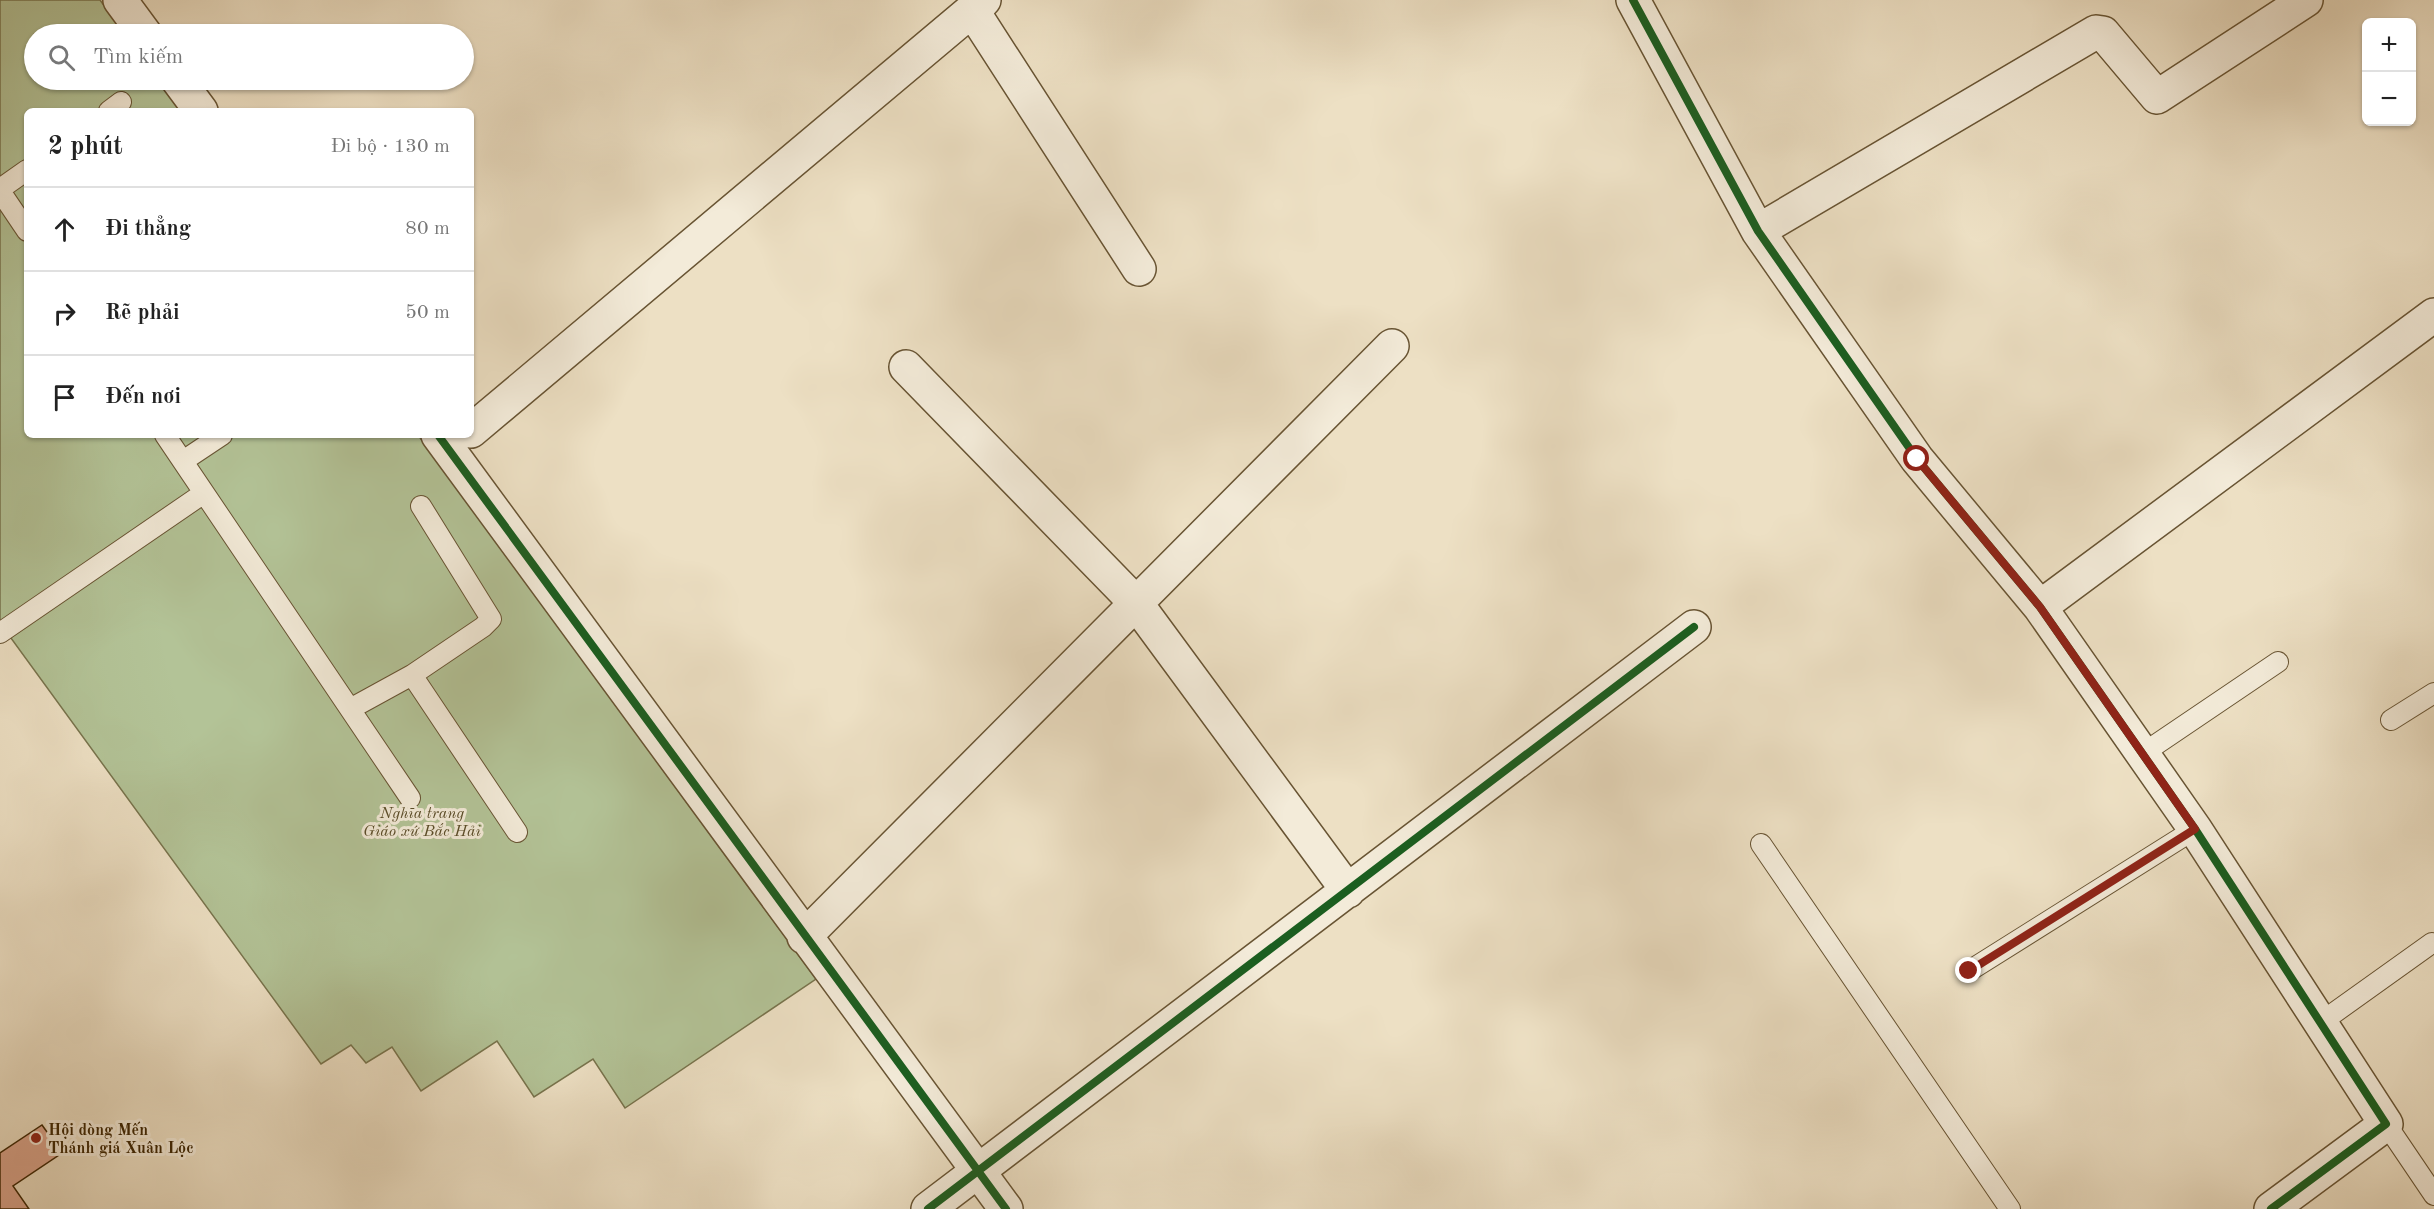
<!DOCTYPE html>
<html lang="vi">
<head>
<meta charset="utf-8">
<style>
  :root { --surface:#fff; --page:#f6f6f6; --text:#222; --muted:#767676; --line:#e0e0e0 }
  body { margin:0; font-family:"Old Standard TT",serif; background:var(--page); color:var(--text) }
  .controls { position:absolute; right:18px; top:18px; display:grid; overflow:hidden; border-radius:9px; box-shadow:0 2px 4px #0004 }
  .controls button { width:54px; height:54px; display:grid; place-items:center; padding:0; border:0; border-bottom:2px solid var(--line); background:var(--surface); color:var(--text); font:30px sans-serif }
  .stop { position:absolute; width:18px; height:18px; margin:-14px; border:4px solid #8f2418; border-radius:50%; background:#fff }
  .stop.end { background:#8f2418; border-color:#fff; box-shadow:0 2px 6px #0008 }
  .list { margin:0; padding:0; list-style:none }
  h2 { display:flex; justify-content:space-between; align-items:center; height:78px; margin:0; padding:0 24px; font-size:26px }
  h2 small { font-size:20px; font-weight:400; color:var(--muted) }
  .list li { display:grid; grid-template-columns:39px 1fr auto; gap:18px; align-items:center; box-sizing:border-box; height:84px; padding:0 24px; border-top:2px solid var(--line) }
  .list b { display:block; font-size:22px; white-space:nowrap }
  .list em { font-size:20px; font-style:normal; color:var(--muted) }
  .icon { flex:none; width:33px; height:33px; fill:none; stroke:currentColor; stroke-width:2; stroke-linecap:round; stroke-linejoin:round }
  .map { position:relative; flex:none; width:2434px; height:1209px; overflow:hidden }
  .search { position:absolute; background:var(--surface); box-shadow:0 2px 4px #0004; left:24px; top:24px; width:450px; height:66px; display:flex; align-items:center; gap:15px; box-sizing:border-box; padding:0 21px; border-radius:33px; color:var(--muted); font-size:22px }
  .panel { position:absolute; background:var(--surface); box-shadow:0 2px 4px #0004; left:24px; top:108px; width:450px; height:330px; border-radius:9px }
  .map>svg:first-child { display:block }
  .green { fill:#b3c397; stroke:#78744d; stroke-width:1.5 }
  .building { fill:#dba58d; stroke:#3c2503; stroke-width:1.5 }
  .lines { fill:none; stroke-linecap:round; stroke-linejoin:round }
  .lane-casing { stroke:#685433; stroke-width:22 }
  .street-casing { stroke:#685433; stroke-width:36 }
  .lane { stroke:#f3ebd9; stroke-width:20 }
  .street { stroke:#f3ebd9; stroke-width:33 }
  .cycleway-casing { stroke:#f3ebd9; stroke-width:11 }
  .cycleway { stroke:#1b5e20; stroke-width:8 }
  .route { stroke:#8f2418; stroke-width:8 }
  .poi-dot { fill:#8f2418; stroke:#f3ebd9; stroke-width:2 }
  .labels { text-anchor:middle; stroke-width:6; stroke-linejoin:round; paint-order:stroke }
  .park-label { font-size:16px; font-style:italic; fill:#5a4c28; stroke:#f3ebd9 }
  .poi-label { font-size:16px; font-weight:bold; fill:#3c2503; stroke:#f3ebd9; text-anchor:start }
</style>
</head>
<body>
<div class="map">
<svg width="2434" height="1209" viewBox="0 0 2434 1209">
  <rect width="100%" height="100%" fill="#ede0c4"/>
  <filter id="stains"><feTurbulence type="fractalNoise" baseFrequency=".00333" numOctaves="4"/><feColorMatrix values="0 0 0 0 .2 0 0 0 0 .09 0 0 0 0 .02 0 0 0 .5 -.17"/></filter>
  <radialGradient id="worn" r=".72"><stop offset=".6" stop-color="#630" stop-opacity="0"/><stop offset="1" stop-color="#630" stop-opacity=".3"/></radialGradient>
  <!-- green -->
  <path class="green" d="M 0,0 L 100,0 L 125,34 L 34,34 L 34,80 L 158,80 L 181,111 L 27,111 L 27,435 L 418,435 L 816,979 L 625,1108 L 593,1059 L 534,1097 L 497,1041 L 421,1091 L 392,1047 L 366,1063 L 351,1045 L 321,1064 L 0,623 Z"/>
  <!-- building -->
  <path class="building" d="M 42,1125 L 62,1153 L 13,1186 L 29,1209 L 0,1209 L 0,1153 Z"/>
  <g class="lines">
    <!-- lane casing -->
    <g class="lane-casing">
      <path id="lane" d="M 109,111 L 121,102
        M 0,189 L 27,170
        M 0,191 L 27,231
        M 165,435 L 410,798
        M 183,461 L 222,435
        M 0,633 L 204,493
        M 412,675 L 517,832
        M 350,709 L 412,675 L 483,627 L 491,619 L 421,506
        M 2391,720 L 2434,693
        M 2142,754 L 2278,662
        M 1761,844 L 2010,1209
        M 1969,971 L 2195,829
        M 2320,1023 L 2432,943
        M 2386,1124 L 2434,1195"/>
    </g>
    <!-- street casing -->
    <g class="street-casing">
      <path id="street" d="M 120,0 L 145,34
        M 1633,0 L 1758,231 L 1917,459 L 2040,607 L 2195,829 L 2386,1124 L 2271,1209
        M 972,10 L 1139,269
        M 178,80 L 201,111
        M 1758,231 L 2096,32 L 2103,33 L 2157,97 L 2306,0
        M 906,367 L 1136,603 L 1348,891
        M 471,431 L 984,0
        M 438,435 L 1006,1209
        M 2040,607 L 2434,315
        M 804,937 L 1392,346
        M 928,1209 L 1694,627"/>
    </g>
    <!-- lane -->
    <use href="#lane" class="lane"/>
    <!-- street -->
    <use href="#street" class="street"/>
    <!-- cycleway casing -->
    <g class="cycleway-casing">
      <path id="cycleway" d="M 1633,0 L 1758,231 L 1917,459 L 2040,607 L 2195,829 L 2386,1124 L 2271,1209
        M 438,435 L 1006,1209
        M 928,1209 L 1694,627"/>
    </g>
    <!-- cycleway -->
    <use href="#cycleway" class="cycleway"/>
  </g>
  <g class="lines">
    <!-- route -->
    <path class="route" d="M 1917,459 L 2040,607 L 2195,829 L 1969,971"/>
  </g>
  <!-- markers -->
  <circle class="poi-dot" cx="36" cy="1138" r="6"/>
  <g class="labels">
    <!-- park labels -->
    <g class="park-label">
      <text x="422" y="818">Nghĩa trang<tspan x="422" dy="18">Giáo xứ Bắc Hải</tspan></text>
    </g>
    <!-- poi labels -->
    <g class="poi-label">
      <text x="48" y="1135">Hội dòng Mến<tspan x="48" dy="18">Thánh giá Xuân Lộc</tspan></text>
    </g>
  </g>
  <rect width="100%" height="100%" filter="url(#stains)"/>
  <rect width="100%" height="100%" fill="url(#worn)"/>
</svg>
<div class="controls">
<button>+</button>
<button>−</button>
</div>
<div class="stop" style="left:1917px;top:459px"></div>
<div class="stop end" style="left:1969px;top:971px"></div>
<div class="search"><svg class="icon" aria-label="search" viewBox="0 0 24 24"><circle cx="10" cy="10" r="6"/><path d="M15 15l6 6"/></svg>Tìm kiếm</div>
<section class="panel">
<h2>2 phút<small>Đi bộ · 130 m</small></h2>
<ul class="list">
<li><svg class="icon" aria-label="ahead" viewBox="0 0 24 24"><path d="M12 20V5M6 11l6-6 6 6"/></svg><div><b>Đi thẳng</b></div><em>80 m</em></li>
<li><svg class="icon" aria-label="right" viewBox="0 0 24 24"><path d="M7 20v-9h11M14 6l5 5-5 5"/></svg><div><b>Rẽ phải</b></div><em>50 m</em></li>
<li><svg class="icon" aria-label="arrive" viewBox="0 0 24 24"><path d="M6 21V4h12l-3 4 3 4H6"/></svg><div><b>Đến nơi</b></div></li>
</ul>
</section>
</div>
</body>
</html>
